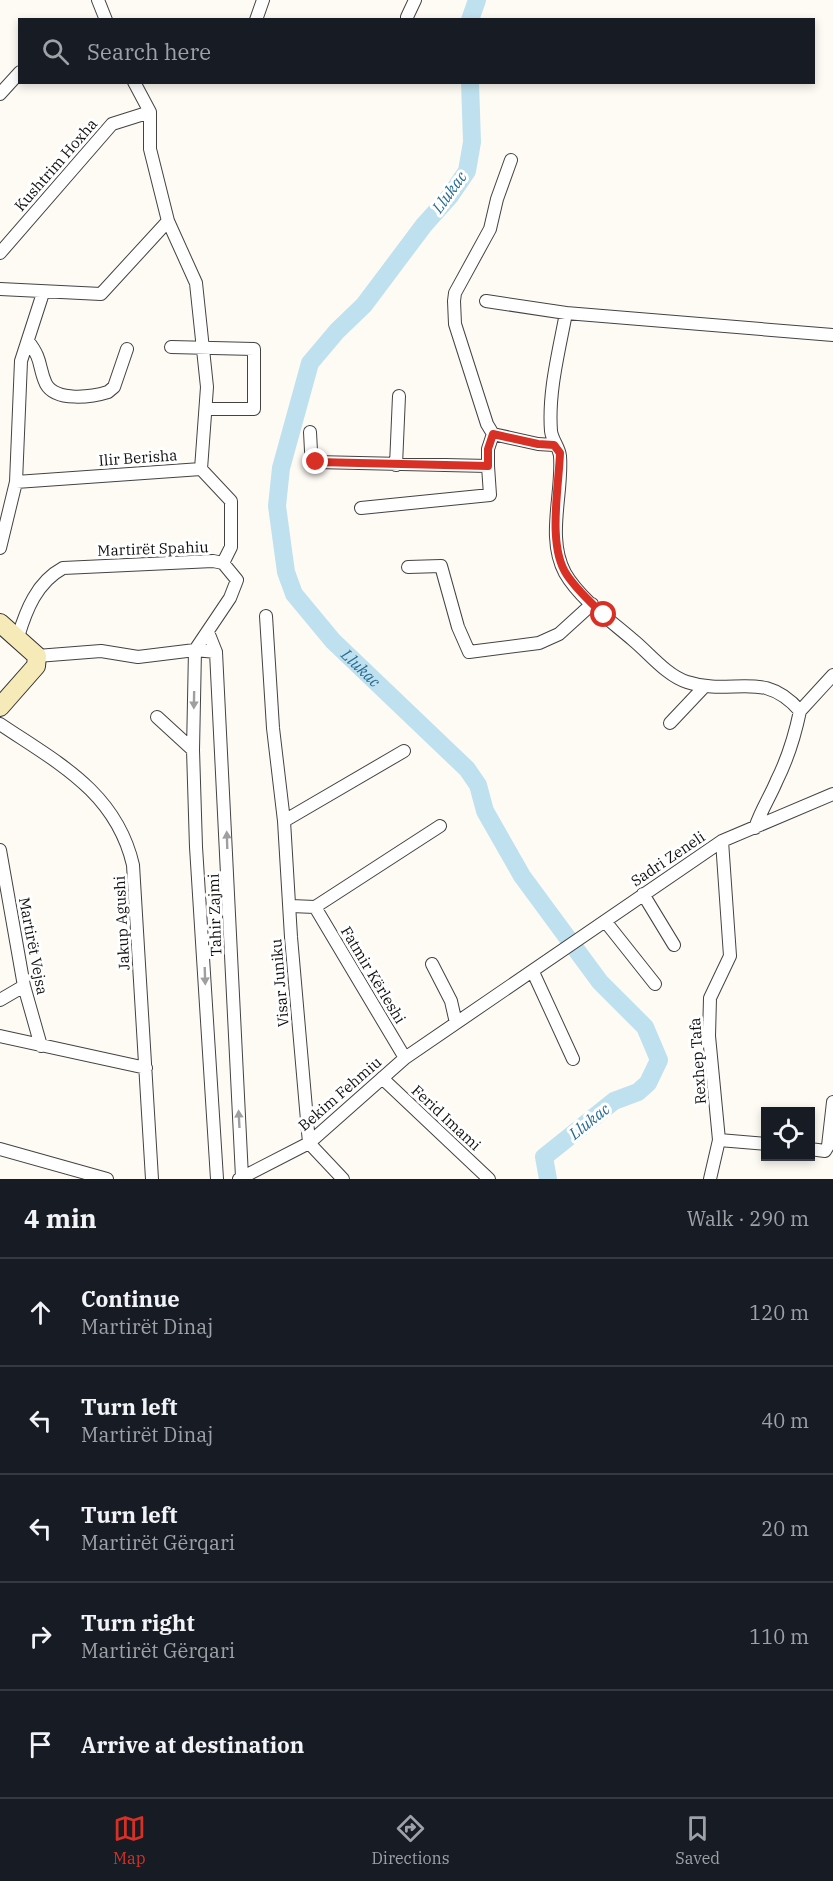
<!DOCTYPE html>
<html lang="en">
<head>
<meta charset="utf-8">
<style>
  :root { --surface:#171b24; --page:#20242c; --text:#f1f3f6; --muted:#9ea1a6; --line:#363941; --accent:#d93025 }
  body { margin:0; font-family:"IBM Plex Serif",serif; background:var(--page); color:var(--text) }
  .controls { position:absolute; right:18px; bottom:18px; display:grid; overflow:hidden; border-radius:0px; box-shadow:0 3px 9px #0003 }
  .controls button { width:54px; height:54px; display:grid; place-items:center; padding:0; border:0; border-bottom:2px solid var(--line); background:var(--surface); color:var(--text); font:30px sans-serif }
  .stop { position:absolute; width:18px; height:18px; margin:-14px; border:4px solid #d93025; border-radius:50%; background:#fff }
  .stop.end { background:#d93025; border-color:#fff; box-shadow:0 2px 6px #0008 }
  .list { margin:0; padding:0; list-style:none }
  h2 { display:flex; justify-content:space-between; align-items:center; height:78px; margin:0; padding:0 24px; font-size:26px }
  h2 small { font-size:20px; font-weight:400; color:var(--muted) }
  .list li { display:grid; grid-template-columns:39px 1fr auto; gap:18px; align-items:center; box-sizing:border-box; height:108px; padding:0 24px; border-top:2px solid var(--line) }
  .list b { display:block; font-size:22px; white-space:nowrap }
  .list p { margin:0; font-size:20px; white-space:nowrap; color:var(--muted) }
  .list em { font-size:20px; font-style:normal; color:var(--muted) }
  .icon { flex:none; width:33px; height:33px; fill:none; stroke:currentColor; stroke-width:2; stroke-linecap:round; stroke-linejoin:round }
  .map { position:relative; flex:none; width:833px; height:1179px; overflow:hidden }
  .search { position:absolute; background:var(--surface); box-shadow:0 3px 9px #0003; left:18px; right:18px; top:18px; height:66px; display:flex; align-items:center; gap:15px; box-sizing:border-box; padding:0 21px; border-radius:0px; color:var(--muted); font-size:22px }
  .sheet { height:618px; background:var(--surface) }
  nav { display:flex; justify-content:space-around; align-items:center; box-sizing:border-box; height:84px; border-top:2px solid var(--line); background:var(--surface); font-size:16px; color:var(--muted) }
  nav a { display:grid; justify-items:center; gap:3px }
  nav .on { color:var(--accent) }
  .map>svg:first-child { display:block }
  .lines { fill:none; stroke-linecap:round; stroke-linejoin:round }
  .river { stroke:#bfe1ef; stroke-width:18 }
  .street-casing { stroke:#434343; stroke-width:14 }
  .secondary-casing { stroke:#323232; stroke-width:20 }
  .street { stroke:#fff; stroke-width:12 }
  .secondary { stroke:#f5eab8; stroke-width:18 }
  .oneway { fill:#9f9f9f }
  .route { stroke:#d93025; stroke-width:8 }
  .labels { text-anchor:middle; stroke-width:6; stroke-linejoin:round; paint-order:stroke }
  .street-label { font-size:15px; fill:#101010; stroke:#fff }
  .water-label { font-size:16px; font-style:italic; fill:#286c93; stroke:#fff }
</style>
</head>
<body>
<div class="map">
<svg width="833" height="1179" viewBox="0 0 833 1179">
  <rect width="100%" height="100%" fill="#fefbf5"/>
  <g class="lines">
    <!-- river -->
    <g class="river">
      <path d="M 470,20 L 477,0"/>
      <path id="s1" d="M 470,82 L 472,142 L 467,171 L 450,196 L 424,225 L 364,305 L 337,331 L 310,363 L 281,468 L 277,506 L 286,572 L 294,594 L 333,641 L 467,769 L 478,785 L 485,811 L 522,876 L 600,982 L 645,1027 L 659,1060 L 648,1083 L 638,1092 L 614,1101 L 544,1157 L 548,1179"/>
    </g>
    <!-- street casing -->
    <g class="street-casing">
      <path id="street" d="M 98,0 L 106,20
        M 407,17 L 415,0
        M 256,20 L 263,0
        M 134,82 L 150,112 L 150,149 L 168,221 L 196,283 L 207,387 L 201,469
        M 0,94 L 20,72
        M 511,160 L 497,199 L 490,229 L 455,293 L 454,301 L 455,324 L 487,424 L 493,434 L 538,444 L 554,445
        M 0,253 L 112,124 L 150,112
        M 0,289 L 101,294 L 168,221
        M 486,301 L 566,313 L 833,335
        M 566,313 C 559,351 548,392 551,431 C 552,440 559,447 560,456 C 563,494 546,537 565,573 C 580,599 611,621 633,640 C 649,653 667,676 687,682 C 733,697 763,668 800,711 C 795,735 788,758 777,780 C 770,797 761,810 755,828
        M 28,341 C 43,360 38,367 46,384 C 56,402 92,397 108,392 L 114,387 L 127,349
        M 171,347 L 254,349 L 254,409 L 206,409
        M 310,432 L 311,451 L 316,462 L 488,466 L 488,449 L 493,434
        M 396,465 L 399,396
        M 201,469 L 231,501 L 231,547 L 223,563
        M 16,482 L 201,469
        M 361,508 L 490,495 L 488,466
        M 0,548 L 16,482 L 21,361 L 43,293
        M 408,567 L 441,566 L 458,627 L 469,652 L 539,643 L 559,634 L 592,604
        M 266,616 L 273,728 L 284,821 L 291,937 L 309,1143 L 343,1179
        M 208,632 L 216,652 L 242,1177
        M 18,637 C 26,610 37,582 63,568 L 213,561 L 223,563 L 237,580 L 230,598 L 195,650 L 193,750 L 196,847 L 217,1179
        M 37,656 L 101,651 L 138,657 L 195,650 L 216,652
        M 800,711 L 833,675
        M 157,717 L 193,750
        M 670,723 L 704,687
        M 0,724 C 58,763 116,792 133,865 L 152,1179
        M 284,821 L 404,751
        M 0,850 L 24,986 L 41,1046
        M 643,894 L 674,945
        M 291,906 L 315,907 L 405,1058
        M 315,907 L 440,826
        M 605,921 L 655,984
        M 432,964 L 451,1001 L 456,1023
        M 533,972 L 573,1059
        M 0,1000 L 24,986
        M 0,1036 L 146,1068
        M 382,1078 L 489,1179
        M 719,1140 L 766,1144
        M 0,1149 L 107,1179
        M 810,1149 L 825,1151 L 828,1146 L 833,1102
        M 239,1179 L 309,1143 L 405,1058 L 722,841 L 833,794
        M 710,1179 L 719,1140 L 709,1036 L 710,998 L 730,956 L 722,841"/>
    </g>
    <!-- secondary casing -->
    <g class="secondary-casing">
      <path id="secondary" d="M 0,623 L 37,656 L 36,666 L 0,707"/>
    </g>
    <!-- street -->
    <use href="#street" class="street"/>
    <!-- secondary -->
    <use href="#secondary" class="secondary"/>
  </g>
  <!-- one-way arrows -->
  <defs><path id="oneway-solid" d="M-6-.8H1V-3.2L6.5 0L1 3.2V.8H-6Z" transform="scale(1.5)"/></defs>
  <g class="oneway">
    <use href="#oneway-solid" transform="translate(194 700) rotate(91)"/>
    <use href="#oneway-solid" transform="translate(227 840) rotate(-92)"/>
    <use href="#oneway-solid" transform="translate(205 976) rotate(88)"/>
    <use href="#oneway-solid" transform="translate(239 1119) rotate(-93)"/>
  </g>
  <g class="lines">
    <!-- route -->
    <path class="route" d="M 316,462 L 488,466 L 488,449 L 493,434 L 538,444 L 554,445 L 560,453 C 559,486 547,546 567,575 C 577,590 591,603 604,615"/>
  </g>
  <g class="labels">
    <!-- street labels -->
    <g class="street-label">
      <text transform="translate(56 165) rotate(-49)" y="5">Kushtrim Hoxha</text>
      <text transform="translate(138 458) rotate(-4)" y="5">Ilir Berisha</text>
      <text transform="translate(153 549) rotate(-2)" y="5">Martirët Spahiu</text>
      <text transform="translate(668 859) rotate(-34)" y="5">Sadri Zeneli</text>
      <text transform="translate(215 915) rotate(-92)" y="5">Tahir Zajmi</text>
      <text transform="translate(122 923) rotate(-93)" y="5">Jakup Agushi</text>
      <text transform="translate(33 946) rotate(79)" y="5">Martirët Vejsa</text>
      <text transform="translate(373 975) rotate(59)" y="5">Fatmir Kërleshi</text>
      <text transform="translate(280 983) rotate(-95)" y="5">Visar Juniku</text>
      <text transform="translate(698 1061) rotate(-94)" y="5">Rexhep Tafa</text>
      <text transform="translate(340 1094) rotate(-41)" y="5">Bekim Fehmiu</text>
      <text transform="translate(446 1118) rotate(43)" y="5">Ferid Imami</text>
    </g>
    <!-- water labels -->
    <g class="water-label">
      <text transform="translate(449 192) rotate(-54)" y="6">Llukac</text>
      <text dy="6" stroke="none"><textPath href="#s1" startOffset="675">Llukac</textPath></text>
      <text transform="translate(589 1121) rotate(-39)" y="6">Llukac</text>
    </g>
  </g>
</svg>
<div class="controls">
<button><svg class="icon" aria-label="locate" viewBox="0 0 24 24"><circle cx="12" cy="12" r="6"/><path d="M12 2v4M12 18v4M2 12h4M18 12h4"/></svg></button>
</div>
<div class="stop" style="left:604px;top:615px"></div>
<div class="stop end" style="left:316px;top:462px"></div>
<div class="search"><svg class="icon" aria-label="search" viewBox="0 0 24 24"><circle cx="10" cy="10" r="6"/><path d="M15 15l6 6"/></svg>Search here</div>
</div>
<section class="sheet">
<h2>4 min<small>Walk · 290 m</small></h2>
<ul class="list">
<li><svg class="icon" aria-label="ahead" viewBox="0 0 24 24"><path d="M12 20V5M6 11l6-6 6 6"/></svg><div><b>Continue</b><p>Martirët Dinaj</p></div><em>120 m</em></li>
<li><svg class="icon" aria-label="left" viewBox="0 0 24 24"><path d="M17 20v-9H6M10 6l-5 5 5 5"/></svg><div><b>Turn left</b><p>Martirët Dinaj</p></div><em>40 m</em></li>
<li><svg class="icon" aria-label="left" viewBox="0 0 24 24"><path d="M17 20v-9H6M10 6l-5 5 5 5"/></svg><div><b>Turn left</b><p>Martirët Gërqari</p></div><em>20 m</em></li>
<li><svg class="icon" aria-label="right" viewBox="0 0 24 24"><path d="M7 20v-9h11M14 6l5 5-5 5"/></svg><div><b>Turn right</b><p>Martirët Gërqari</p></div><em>110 m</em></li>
<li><svg class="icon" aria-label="arrive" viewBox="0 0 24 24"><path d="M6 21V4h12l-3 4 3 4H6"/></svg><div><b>Arrive at destination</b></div></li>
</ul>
</section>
<nav>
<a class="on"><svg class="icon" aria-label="map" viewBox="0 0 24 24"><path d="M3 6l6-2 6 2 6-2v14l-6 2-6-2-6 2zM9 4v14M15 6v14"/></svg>Map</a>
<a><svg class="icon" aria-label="directions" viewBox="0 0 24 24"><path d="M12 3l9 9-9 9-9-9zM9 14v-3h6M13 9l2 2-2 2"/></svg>Directions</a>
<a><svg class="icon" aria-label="saved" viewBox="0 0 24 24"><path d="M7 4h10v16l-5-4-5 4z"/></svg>Saved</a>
</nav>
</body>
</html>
